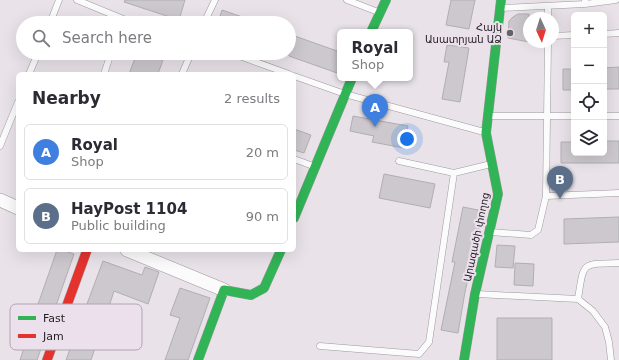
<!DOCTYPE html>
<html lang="en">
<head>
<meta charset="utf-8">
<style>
  :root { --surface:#fff; --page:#f2f2f3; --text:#2b2b33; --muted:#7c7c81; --line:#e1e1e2; --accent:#0f766e }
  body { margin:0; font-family:"DejaVu Sans","Noto Sans Armenian",sans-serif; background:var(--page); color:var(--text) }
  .controls { position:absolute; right:12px; top:12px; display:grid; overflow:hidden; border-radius:6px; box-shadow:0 4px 16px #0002 }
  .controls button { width:36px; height:36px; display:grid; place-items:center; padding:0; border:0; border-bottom:1px solid var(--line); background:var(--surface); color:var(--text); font:20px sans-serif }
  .compass { position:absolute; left:523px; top:12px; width:36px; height:36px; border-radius:50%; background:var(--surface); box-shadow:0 4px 16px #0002; rotate:176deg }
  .you { position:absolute; left:407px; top:139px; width:14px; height:14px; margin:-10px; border:3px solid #fff; border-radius:50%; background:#1a73e8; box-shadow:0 0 0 6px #1a73e833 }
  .badge { display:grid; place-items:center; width:26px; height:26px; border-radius:50%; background:var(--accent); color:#fff; font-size:13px; font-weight:700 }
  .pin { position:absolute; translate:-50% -33px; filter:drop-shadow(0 1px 2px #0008) }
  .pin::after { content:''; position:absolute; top:21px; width:14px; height:12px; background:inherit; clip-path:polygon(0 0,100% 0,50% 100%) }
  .popup { position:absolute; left:337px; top:29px; width:76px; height:52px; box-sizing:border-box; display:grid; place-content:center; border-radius:6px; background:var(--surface); filter:drop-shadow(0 1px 3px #0005); font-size:13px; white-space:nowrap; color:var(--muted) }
  .popup b { font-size:15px; color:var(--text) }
  .popup::after { content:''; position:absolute; left:50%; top:100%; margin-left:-8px; border:8px solid transparent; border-top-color:var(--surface) }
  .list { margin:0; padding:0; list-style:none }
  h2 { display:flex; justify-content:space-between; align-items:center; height:52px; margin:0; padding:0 16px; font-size:17px }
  h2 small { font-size:13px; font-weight:400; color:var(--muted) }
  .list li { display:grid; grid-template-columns:26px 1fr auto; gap:12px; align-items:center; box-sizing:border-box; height:56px; margin:0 8px 8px; padding:0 8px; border:1px solid var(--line); border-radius:6px }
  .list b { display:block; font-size:15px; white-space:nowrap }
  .list p { margin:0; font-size:13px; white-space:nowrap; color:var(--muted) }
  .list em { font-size:13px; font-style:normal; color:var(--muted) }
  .icon { flex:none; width:22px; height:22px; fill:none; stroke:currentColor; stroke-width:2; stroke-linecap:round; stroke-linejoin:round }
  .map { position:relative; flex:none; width:619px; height:360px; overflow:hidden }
  .search { position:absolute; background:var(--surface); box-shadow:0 4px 16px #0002; left:16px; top:16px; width:280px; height:44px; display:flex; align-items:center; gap:10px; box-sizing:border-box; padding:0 14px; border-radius:22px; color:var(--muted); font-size:15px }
  .panel { position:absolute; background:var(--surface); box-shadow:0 4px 16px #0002; left:16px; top:72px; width:280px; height:180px; border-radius:6px }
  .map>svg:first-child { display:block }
  .building { fill:#ccc8cd; stroke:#b1aeb3 }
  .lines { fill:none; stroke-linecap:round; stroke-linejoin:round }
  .lane-casing { stroke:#9e999e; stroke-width:7 }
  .street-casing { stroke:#9e999e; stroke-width:14 }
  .fast-casing { stroke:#9e999e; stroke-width:10 }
  .jam-casing { stroke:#9e999e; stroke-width:10 }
  .lane { stroke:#fcfbfc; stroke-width:6 }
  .street { stroke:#fcfbfc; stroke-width:13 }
  .fast { stroke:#30b455; stroke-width:9 }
  .jam { stroke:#e5322d; stroke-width:9 }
  .poi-dot { fill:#676267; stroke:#ebe0ec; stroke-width:1.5 }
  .labels { text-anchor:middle; stroke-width:4; stroke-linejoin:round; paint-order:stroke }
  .poi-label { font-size:10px; fill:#211d21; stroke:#ebe0ec; text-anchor:end }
  .street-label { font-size:10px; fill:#211d21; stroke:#ebe0ec }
  .key { fill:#ebe0ec; stroke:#aea6af; stroke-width:1 }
  .key-label { font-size:11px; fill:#211d21 }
</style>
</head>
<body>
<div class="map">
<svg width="619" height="360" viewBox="0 0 619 360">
  <rect width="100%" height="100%" fill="#e9e3e9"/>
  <!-- building -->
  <path class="building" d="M 125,0 L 185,0 L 179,20 L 124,2 Z
    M 451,0 L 475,0 L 469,29 L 446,25 Z
    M 222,10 L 254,21 L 253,23 L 218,23 Z
    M 518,14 L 529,14 L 529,42 L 508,38 L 509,21 L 513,17 Z
    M 289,34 L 340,52 L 340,74 L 289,56 Z
    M 447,45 L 469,48 L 460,102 L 442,99 L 449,62 L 444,62 Z
    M 137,53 L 155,53 L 164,57 L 158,74 L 129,74 Z
    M 619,67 L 619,89 L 604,89 L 604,68 Z
    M 563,69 L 574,69 L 574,90 L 563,90 Z
    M 353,116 L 408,126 L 404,148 L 372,142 L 374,136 L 350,131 Z
    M 294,129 L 311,135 L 304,153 L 294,150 Z
    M 604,141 L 619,141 L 619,163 L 561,163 L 561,142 L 574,142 L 574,153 L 604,153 Z
    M 384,174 L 435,184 L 430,208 L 379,198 Z
    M 463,207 L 483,211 L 465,292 L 458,333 L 441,330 L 455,262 L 452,262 Z
    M 619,217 L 619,242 L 564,244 L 564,219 Z
    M 497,245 L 515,246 L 513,268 L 495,267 Z
    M 57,250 L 62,250 L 74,254 L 37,360 L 20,360 L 23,351 L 22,350 Z
    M 103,261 L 142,275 L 145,267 L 159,272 L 148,304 L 114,291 L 104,322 L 99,321 L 91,347 L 95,348 L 91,360 L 66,360 Z
    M 515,263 L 534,264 L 533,286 L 514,285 Z
    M 180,288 L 210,298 L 188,360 L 165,360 L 180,318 L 170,315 Z
    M 497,318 L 552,318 L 552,360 L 497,360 Z"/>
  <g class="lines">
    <!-- lane casing -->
    <g class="lane-casing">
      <path id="lane" d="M 77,0 L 133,23
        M 347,0 L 378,12
        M 585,4 L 616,0
        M 502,8 L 585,4 L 585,0
        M 548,18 L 548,6
        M 50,23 L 59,0
        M 204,23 L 215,0
        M 604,34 L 619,33
        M 553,36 L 574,35
        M 231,53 L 289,74
        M 29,74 L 38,53
        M 104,74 L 111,53
        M 182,74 L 191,53
        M 294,76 L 345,94 L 484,132
        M 489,116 L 574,116
        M 604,116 L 619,116
        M 0,146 L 18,102
        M 294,159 L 313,166
        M 399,161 L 454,173 L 491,164
        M 546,196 L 619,193
        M 490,232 L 531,235 L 538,230 L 546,196 L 548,42
        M 477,294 L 578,299 L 593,311 L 605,327 L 609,342 L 611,360
        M 578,299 C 584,261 581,264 619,263
        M 320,346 L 419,354 L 429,342 L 454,173"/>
    </g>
    <!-- street casing -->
    <g class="street-casing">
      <path id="street" d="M 0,200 L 18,208
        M 127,250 L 224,290"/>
    </g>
    <!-- fast casing -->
    <g class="fast-casing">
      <path id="fast" d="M 371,32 L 386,0
        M 294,218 L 352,78
        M 198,360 L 224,290 L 251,295 L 264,288 L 281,250
        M 464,360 L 475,294 L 498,194 L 486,133 L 501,0"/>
    </g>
    <!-- jam casing -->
    <g class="jam-casing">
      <path id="jam" d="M 47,360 L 87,250"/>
    </g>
    <!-- lane -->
    <use href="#lane" class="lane"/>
    <!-- street -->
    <use href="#street" class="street"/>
    <!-- fast -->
    <use href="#fast" class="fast"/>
    <!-- jam -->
    <use href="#jam" class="jam"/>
  </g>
  <!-- markers -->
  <circle class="poi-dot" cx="510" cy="33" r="4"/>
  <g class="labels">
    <!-- poi labels -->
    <g class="poi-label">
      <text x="502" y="31">Հայկ<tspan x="502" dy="12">Ասատրյան ԱՁ</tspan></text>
    </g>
    <!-- street labels -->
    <g class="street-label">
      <text transform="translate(476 237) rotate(-78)" y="4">Արագածի փողոց</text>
    </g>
  </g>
  <!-- legend -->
  <rect x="10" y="304" width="132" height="46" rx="6" class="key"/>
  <rect x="18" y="316" width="18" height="4" fill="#30b455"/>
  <rect x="18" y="334" width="18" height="4" fill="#e5322d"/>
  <g class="key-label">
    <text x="43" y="322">Fast</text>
    <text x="43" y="340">Jam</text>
  </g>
</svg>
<div class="controls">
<button>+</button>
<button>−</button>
<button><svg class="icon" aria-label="locate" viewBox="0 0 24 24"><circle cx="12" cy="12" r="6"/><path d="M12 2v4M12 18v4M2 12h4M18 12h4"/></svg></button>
<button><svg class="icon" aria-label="layers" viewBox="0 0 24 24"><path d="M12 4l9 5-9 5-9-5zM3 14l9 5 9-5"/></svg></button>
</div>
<svg class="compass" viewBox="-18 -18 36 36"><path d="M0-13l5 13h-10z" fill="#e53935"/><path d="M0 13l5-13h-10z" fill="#7c7c81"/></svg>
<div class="you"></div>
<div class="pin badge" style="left:375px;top:127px;background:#3f7fe0">A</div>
<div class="popup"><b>Royal</b>Shop</div>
<div class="pin badge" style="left:560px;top:199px;background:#5c6f8a">B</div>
<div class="search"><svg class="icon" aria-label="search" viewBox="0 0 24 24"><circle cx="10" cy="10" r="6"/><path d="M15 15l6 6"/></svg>Search here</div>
<section class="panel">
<h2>Nearby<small>2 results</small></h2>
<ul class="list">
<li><span class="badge" style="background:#3f7fe0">A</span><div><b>Royal</b><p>Shop</p></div><em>20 m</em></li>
<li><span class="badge" style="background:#5c6f8a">B</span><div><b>HayPost 1104</b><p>Public building</p></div><em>90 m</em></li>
</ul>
</section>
</div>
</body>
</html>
